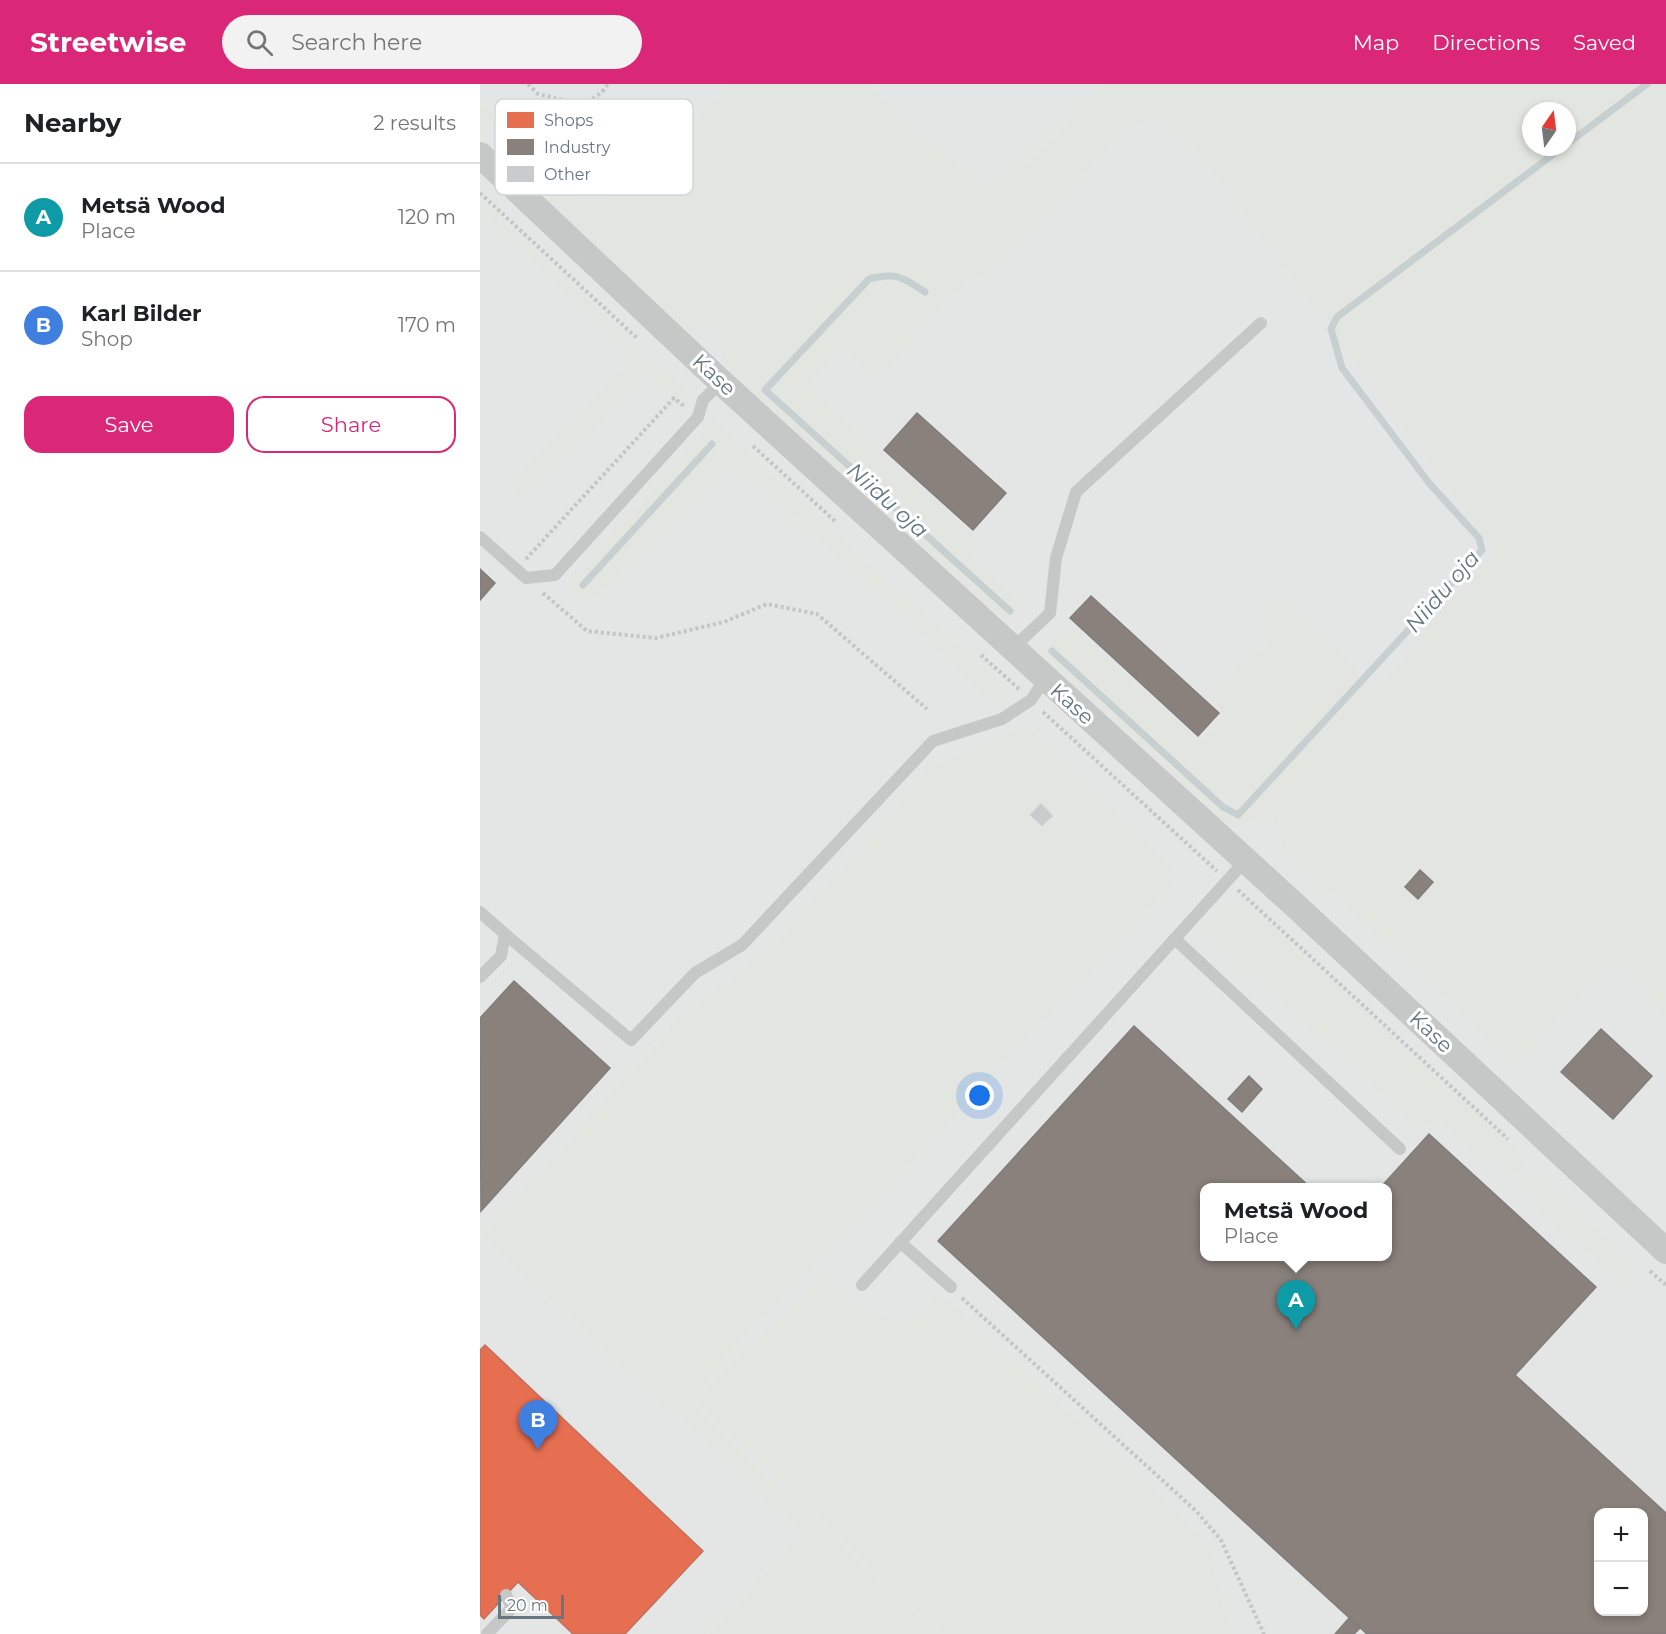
<!DOCTYPE html>
<html lang="en">
<head>
<meta charset="utf-8">
<style>
  :root { --surface:#fff; --page:#f2f2f2; --text:#202124; --muted:#757577; --line:#e0e0e0; --accent:#db2777 }
  body { margin:0; font-family:Montserrat,sans-serif; background:var(--page); color:var(--text) }
  .controls { position:absolute; right:18px; bottom:18px; display:grid; overflow:hidden; border-radius:12px; box-shadow:0 3px 9px #0003 }
  .controls button { width:54px; height:54px; display:grid; place-items:center; padding:0; border:0; border-bottom:2px solid var(--line); background:var(--surface); color:var(--text); font:30px sans-serif }
  .compass { position:absolute; left:1042px; top:18px; width:54px; height:54px; border-radius:50%; background:var(--surface); box-shadow:0 3px 9px #0003; rotate:14deg }
  .scale { position:absolute; left:18px; bottom:15px; width:66px; box-sizing:border-box; padding-left:6px; border:3px solid #667680; border-top:0; font-size:16px; line-height:21px; white-space:nowrap; color:#667680; -webkit-text-stroke:4px #fff; paint-order:stroke }
  .you { position:absolute; left:500px; top:1012px; width:21px; height:21px; margin:-15px; border:4px solid #fff; border-radius:50%; background:#1a73e8; box-shadow:0 0 0 9px #1a73e833 }
  .badge { display:grid; place-items:center; width:39px; height:39px; border-radius:50%; background:var(--accent); color:#fff; font-size:20px; font-weight:700 }
  .pin { position:absolute; translate:-50% -50px; filter:drop-shadow(0 2px 3px #0008) }
  .pin::after { content:''; position:absolute; top:32px; width:21px; height:18px; background:inherit; clip-path:polygon(0 0,100% 0,50% 100%) }
  .popup { position:absolute; left:720px; top:1099px; width:192px; height:78px; box-sizing:border-box; display:grid; place-content:center; border-radius:12px; background:var(--surface); filter:drop-shadow(0 2px 4px #0005); font-size:20px; white-space:nowrap; color:var(--muted) }
  .popup b { font-size:22px; color:var(--text) }
  .popup::after { content:''; position:absolute; left:50%; top:100%; margin-left:-12px; border:12px solid transparent; border-top-color:var(--surface) }
  .list { margin:0; padding:0; list-style:none }
  h2 { display:flex; justify-content:space-between; align-items:center; height:78px; margin:0; padding:0 24px; font-size:26px }
  h2 small { font-size:20px; font-weight:400; color:var(--muted) }
  .list li { display:grid; grid-template-columns:39px 1fr auto; gap:18px; align-items:center; box-sizing:border-box; height:108px; padding:0 24px; border-top:2px solid var(--line) }
  .list b { display:block; font-size:22px; white-space:nowrap }
  .list p { margin:0; font-size:20px; white-space:nowrap; color:var(--muted) }
  .list em { font-size:20px; font-style:normal; color:var(--muted) }
  .actions { display:flex; gap:12px; padding:18px 24px }
  .actions a { flex:1; padding:14px 0; border:2px solid var(--accent); border-radius:18px; text-align:center; font-size:21px; color:var(--accent) }
  .actions .main { background:var(--accent); color:#fff }
  .icon { flex:none; width:33px; height:33px; fill:none; stroke:currentColor; stroke-width:2; stroke-linecap:round; stroke-linejoin:round }
  .map { position:relative; flex:none; width:1186px; height:1550px; overflow:hidden }
  header { display:flex; align-items:center; gap:36px; box-sizing:border-box; height:84px; padding:0 30px; background:var(--accent); color:#fff }
  header strong { font-size:28px }
  nav { display:flex; gap:33px; margin-inline-start:auto; font-size:21px }
  .search { width:420px; height:54px; background:var(--page); display:flex; align-items:center; gap:15px; box-sizing:border-box; padding:0 21px; border-radius:33px; color:var(--muted); font-size:22px }
  main { display:flex }
  aside { flex:1; background:var(--surface) }
  .map>svg:first-child { display:block }
  .built { fill:#e4e5e5; fill-rule:evenodd }
  .green { fill:#e2e5e0; fill-rule:evenodd }
  .shops { fill:#e76f51; stroke:#c0715f; stroke-width:1.5 }
  .industry { fill:#8a817c; stroke:#7f7e7d; stroke-width:1.5; fill-rule:evenodd }
  .lines { fill:none; stroke-linecap:round; stroke-linejoin:round }
  .stream { stroke:#c7cfd1; stroke-width:7 }
  .building { fill:#cacbcc; stroke:#e3e2e2; stroke-width:1.5 }
  .path { stroke:#c4c5c6; stroke-width:4; stroke-dasharray:3 3; stroke-linecap:butt }
  .service { stroke:#c6c8c8; stroke-width:12 }
  .minor { stroke:#c6c8c8; stroke-width:26 }
  .labels { text-anchor:middle; stroke-width:6; stroke-linejoin:round; paint-order:stroke }
  .street-label { font-size:21px; fill:#667680; stroke:#fff }
  .water-label { font-size:22px; font-style:italic; fill:#62777d; stroke:#fff }
  .key { fill:#fff; stroke:#d1d6d9; stroke-width:1.5 }
  .key-label { font-size:16px; fill:#667680 }
</style>
</head>
<body>
<header>
<strong>Streetwise</strong>
<div class="search"><svg class="icon" aria-label="search" viewBox="0 0 24 24"><circle cx="10" cy="10" r="6"/><path d="M15 15l6 6"/></svg>Search here</div>
<nav><a>Map</a><a>Directions</a><a>Saved</a></nav>
</header>
<main>
<aside>
<h2>Nearby<small>2 results</small></h2>
<ul class="list">
<li><span class="badge" style="background:#0f9aa8">A</span><div><b>Metsä Wood</b><p>Place</p></div><em>120 m</em></li>
<li><span class="badge" style="background:#3f7fe0">B</span><div><b>Karl Bilder</b><p>Shop</p></div><em>170 m</em></li>
</ul>
<div class="actions"><a class="main">Save</a><a>Share</a></div>
</aside>
<div class="map">
<svg width="1186" height="1550" viewBox="0 0 1186 1550">
  <rect width="100%" height="100%" fill="#f4f3f2"/>
  <!-- built -->
  <path class="built" d="M 0,0 L 745,0 L 1186,695 L 1186,1550 L 459,1550 L 208,1316 L 699,792 L 547,640 L 294,861 L 205,927 L 0,1152 L 321,1449 L 228,1550 L 0,1550 ZM 724,1104 L 908,1104 L 908,1172 L 724,1172 ZM 1118,1428 L 1164,1428 L 1164,1528 L 1118,1528 Z"/>
  <!-- green -->
  <path class="green" d="M 251,0 L 388,0 L 512,113 L 626,0 L 1186,0 L 1186,933 L 1133,876 L 1037,981 L 804,765 L 793,730 L 779,743 L 770,736 L 759,743 L 749,744 L 566,578 L 562,569 L 588,540 L 720,659 L 745,631 L 729,614 C 737,605 745,594 755,586 C 779,565 806,559 786,520 L 797,511 L 897,605 L 1014,466 L 702,48 L 677,36 L 643,46 L 554,145 L 494,198 L 487,197 L 399,293 L 361,264 L 327,303 L 498,456 L 489,469 L 543,525 L 531,534 L 512,527 L 241,280 L 242,269 L 249,258 L 232,242 L 211,249 L 103,152 L 22,72 L 21,61 L 25,51 L 89,110 L 103,117 L 120,116 L 130,101 L 179,54 L 197,55 ZM 1051,27 L 1087,27 L 1087,63 L 1051,63 Z
    M 0,18 L 15,32 L 0,47 Z
    M 0,117 L 212,313 L 207,321 L 165,293 L 46,418 L 29,401 L 154,273 L 0,127 Z
    M 226,329 L 531,609 L 523,618 L 514,620 L 311,430 L 248,384 L 112,518 L 97,508 L 91,496 L 227,344 Z
    M 547,640 L 700,792 L 208,1316 L 459,1550 L 228,1550 L 321,1449 L 0,1152 L 205,927 L 294,861 L 450,683 Z
    M 759,813 L 1049,1077 L 1036,1091 L 1008,1069 L 1000,1075 L 957,1033 L 941,1048 L 727,848 C 731,832 744,819 759,813 Z
    M 1055,1088 L 1160,1182 L 1147,1205 L 1056,1125 L 1062,1117 L 1045,1101 Z
    M 342,1186 L 384,1223 L 430,1242 L 458,1206 L 724,1454 L 749,1550 L 463,1550 L 216,1318 Z"/>
  <!-- shops -->
  <path class="shops" d="M 5,1261 L 223,1467 L 145,1550 L 93,1550 L 38,1498 L 4,1535 L 0,1531 L 0,1266 Z"/>
  <!-- industry -->
  <path class="industry" d="M 437,329 L 526,409 L 493,446 L 404,366 Z
    M 0,485 L 15,499 L 0,516 Z
    M 611,512 L 739,629 L 718,652 L 590,534 Z
    M 940,786 L 953,798 L 938,815 L 925,803 Z
    M 34,897 L 130,984 L 1,1127 L 0,934 Z
    M 654,942 L 831,1104 L 724,1104 L 724,1172 L 908,1172 L 908,1104 L 900,1104 L 949,1050 L 1116,1203 L 1035,1291 L 1186,1429 L 1186,1550 L 887,1550 L 458,1157 ZM 1118,1428 L 1164,1428 L 1164,1528 L 1118,1528 Z
    M 1121,945 L 1172,992 L 1133,1035 L 1081,988 Z
    M 769,992 L 782,1005 L 762,1028 L 748,1015 Z
    M 869,1534 L 880,1544 L 874,1550 L 855,1550 Z"/>
  <g class="lines">
    <!-- stream -->
    <path class="stream" d="M 1087,60 L 1167,0
      M 445,208 C 423,193 415,188 389,195 L 285,306 L 530,527
      M 103,501 L 232,360
      M 572,567 L 743,723 L 758,731 L 1002,466 L 999,454 L 949,399 L 862,284 L 851,245 L 857,233 L 1083,63"/>
  </g>
  <!-- building -->
  <path class="building" d="M 561,718 L 574,732 L 562,743 L 549,731 Z"/>
  <g class="lines">
    <!-- path -->
    <path class="path" d="M 48,0 L 58,10 L 104,21 L 122,8 L 128,0
      M 0,109 L 158,255
      M 273,362 L 356,438
      M 46,475 L 194,314 L 205,323
      M 63,509 L 107,547 L 176,554 L 244,538 L 287,520 L 337,530 L 447,625
      M 501,571 L 540,606
      M 563,628 L 737,787
      M 758,806 L 1028,1055
      M 1170,1187 L 1186,1201
      M 482,1214 L 715,1426 L 741,1456 L 784,1550"/>
    <!-- service -->
    <path class="service" d="M 0,453 L 46,494 L 75,491 L 218,333 L 223,316 L 241,298
      M 532,565 L 570,529 L 576,474 L 596,408 L 781,239
      M 0,828 L 25,850 L 21,872 L 0,893
      M 25,850 L 151,956 L 215,889 L 262,861 L 453,657 L 522,635 L 551,616 L 565,595
      M 695,855 L 920,1065
      M 420,1158 L 471,1203
      M 382,1201 L 765,777
      M 7,1550 L 32,1524 L 26,1511"/>
    <!-- minor -->
    <path class="minor" d="M 0,71 L 241,298 L 818,824 L 1186,1167"/>
  </g>
  <g class="labels">
    <!-- street labels -->
    <g class="street-label">
      <text transform="translate(234 291) rotate(43)" y="7">Kase</text>
      <text transform="translate(592 620) rotate(42)" y="7">Kase</text>
      <text transform="translate(951 948) rotate(43)" y="7">Kase</text>
    </g>
    <!-- water labels -->
    <g class="water-label">
      <text transform="translate(408 416) rotate(42)" y="8">Niidu oja</text>
      <text transform="translate(962 507) rotate(-49)" y="8">Niidu oja</text>
    </g>
  </g>
  <!-- legend -->
  <rect x="15" y="15" width="198" height="96" rx="9" class="key"/>
  <rect x="27" y="28" width="27" height="16" fill="#e76f51"/>
  <rect x="27" y="55" width="27" height="16" fill="#8a817c"/>
  <rect x="27" y="82" width="27" height="16" fill="#cacbcc"/>
  <g class="key-label">
    <text x="64" y="42">Shops</text>
    <text x="64" y="69">Industry</text>
    <text x="64" y="96">Other</text>
  </g>
</svg>
<div class="controls">
<button>+</button>
<button>−</button>
</div>
<svg class="compass" viewBox="-18 -18 36 36"><path d="M0-13l5 13h-10z" fill="#e53935"/><path d="M0 13l5-13h-10z" fill="#757577"/></svg>
<div class="scale">20 m</div>
<div class="you"></div>
<div class="pin badge" style="left:816px;top:1246px;background:#0f9aa8">A</div>
<div class="popup"><b>Metsä Wood</b>Place</div>
<div class="pin badge" style="left:58px;top:1366px;background:#3f7fe0">B</div>
</div>
</main>
</body>
</html>
